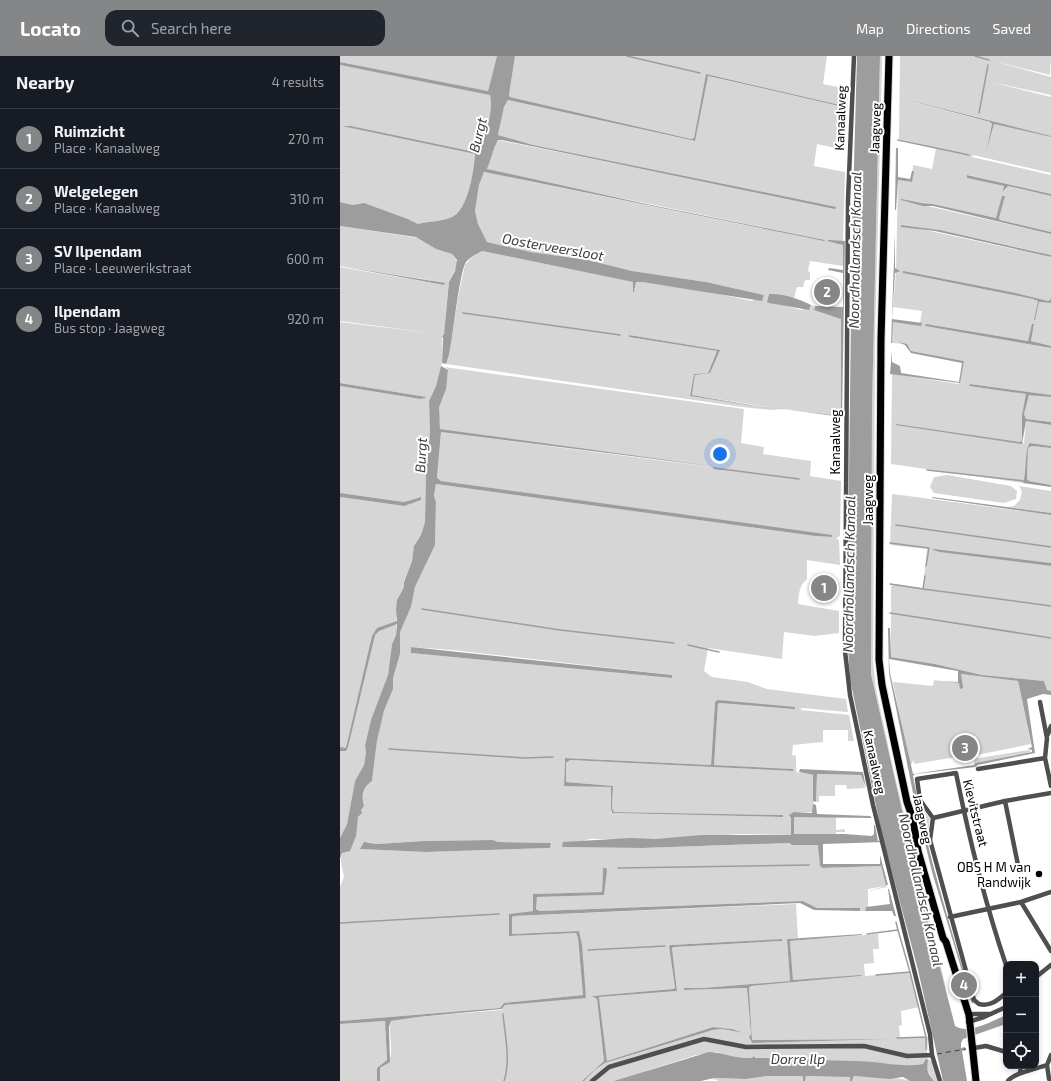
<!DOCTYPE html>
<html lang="en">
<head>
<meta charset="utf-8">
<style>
  :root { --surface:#171b24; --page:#20242c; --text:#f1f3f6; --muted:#9ea1a6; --line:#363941; --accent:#858687 }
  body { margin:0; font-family:"Exo 2",sans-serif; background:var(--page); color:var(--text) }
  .controls { position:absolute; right:12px; bottom:12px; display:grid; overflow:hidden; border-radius:8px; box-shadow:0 2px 6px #0003 }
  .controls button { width:36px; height:36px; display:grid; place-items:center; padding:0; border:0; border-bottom:1px solid var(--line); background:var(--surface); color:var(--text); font:20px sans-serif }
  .you { position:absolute; left:380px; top:398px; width:14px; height:14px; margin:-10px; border:3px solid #fff; border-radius:50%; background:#1a73e8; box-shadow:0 0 0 6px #1a73e833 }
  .badge { display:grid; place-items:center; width:26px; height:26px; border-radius:50%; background:var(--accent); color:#fff; font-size:13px; font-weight:700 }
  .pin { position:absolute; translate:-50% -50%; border:2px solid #fff; box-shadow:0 1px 4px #0006 }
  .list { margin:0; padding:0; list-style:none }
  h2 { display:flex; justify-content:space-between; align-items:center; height:52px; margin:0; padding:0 16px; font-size:17px }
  h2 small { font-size:13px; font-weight:400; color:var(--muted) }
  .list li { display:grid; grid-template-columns:26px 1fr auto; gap:12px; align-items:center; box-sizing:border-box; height:60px; padding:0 16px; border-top:1px solid var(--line) }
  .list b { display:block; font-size:15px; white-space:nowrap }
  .list p { margin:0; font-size:13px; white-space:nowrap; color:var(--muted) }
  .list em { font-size:13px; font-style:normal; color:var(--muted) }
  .icon { flex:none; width:22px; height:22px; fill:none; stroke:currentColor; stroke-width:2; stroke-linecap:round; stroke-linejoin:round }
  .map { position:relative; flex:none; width:711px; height:1025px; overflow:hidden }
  header { display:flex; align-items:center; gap:24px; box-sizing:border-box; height:56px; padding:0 20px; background:var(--accent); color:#fff }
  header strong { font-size:19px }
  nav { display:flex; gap:22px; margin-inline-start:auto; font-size:14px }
  .search { width:280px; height:36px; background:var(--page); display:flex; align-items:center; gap:10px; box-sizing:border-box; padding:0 14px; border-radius:12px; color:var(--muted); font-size:15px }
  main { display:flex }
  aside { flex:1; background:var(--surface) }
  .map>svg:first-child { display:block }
  .green { fill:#d6d6d6; fill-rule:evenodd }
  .water { fill:#9d9d9d; fill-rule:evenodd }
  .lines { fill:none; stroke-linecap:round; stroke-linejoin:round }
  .stream { stroke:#9d9d9d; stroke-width:1.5 }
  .ferry { stroke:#3e3e3e; stroke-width:1; stroke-dasharray:5 4; stroke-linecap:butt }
  .primary-casing { stroke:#dbdbdb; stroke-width:9 }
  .street { stroke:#4f4f4f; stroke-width:4.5 }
  .primary { stroke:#000; stroke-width:7 }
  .poi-dot { fill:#000; stroke:#fff; stroke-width:1.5 }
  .labels { text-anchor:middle; stroke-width:4; stroke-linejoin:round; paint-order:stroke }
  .street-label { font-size:13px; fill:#000; stroke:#fff }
  .poi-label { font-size:13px; fill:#000; stroke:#fff; text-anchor:end }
  .water-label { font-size:14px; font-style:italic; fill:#3e3e3e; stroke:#fff }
</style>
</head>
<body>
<header>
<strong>Locato</strong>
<div class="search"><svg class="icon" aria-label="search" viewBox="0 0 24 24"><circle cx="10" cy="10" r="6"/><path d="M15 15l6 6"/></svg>Search here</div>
<nav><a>Map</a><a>Directions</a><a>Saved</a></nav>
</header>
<main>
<aside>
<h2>Nearby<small>4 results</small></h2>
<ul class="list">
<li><span class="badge">1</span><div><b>Ruimzicht</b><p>Place · Kanaalweg</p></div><em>270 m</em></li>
<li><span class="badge">2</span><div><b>Welgelegen</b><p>Place · Kanaalweg</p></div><em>310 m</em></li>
<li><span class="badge">3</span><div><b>SV Ilpendam</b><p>Place · Leeuwerikstraat</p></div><em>600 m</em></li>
<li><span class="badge">4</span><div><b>Ilpendam</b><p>Bus stop · Jaagweg</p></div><em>920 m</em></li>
</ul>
</aside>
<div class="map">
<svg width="711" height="1025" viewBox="0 0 711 1025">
  <rect width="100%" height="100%" fill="#fff"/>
  <!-- green -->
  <path class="green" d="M 0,0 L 157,0 L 148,35 L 0,6 Z
    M 175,0 L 487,0 L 483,28 L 508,33 L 505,94 L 477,88 L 474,110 L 505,116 L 503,185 L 487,185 L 503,188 L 503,210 L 470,205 L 468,215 L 470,216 L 470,224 L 465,224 L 463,231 L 457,231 L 454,242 L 429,238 L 427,245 L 461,254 L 470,252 L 471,249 L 475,250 L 474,252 L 501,262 L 501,360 L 446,353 L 431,354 L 402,351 L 106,308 L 109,299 L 119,236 L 125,209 L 131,202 L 142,195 L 294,226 L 293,235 L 294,236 L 296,226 L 302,226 L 365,235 L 412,245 L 424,239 L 366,226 L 292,215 L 248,204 L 191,196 L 147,186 L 138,168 L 135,155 L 139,129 L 144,116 L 473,183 L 485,184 L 150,115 L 147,113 L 158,84 L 496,152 L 193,89 L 158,79 L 164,51 L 168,44 L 354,85 L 367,20 L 499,50 L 500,49 L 366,18 L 354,82 L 351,83 L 170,41 L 169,39 ZM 293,240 L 289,279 L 379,294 L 370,317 L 355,318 L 352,339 L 433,352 L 350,340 L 354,318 L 368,317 L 377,295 L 289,281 Z
    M 540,0 L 542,0 L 542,9 L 535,283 L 533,605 L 536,633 L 553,712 L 606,932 L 605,932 L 581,838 L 531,618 L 532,351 Z
    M 560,0 L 711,0 L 710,19 L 653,5 L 711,21 L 711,39 L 651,26 L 711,41 L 711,80 L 564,44 L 650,66 L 652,68 L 646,97 L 654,68 L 711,81 L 711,117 L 633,99 L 632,101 L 711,119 L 711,138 L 628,119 L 627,122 L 664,130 L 664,136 L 668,130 L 711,140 L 711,176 L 660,164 L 659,162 L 664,140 L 656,162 L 593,148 L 561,144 L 711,178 L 711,199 L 600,174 L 562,169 L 711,201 L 711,241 L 710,244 L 708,245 L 676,237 L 563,217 L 693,243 L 698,245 L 694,264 L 699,246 L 711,247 L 711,290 L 691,285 L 694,268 L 693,268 L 688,285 L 592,269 L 585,270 L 711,292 L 711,339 L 630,328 L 630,330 L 687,338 L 682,359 L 682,384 L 680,386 L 556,368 L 684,387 L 686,365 L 711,369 L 711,390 L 690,387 C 683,398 688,414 683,427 L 551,408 L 552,318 L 619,328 L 624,305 L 571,295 L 567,288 L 552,287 L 553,266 L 582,267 L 580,267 L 582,255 L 553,251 L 556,216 L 558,124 L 572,126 L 573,109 L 592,113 L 596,92 L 559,83 Z
    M 0,9 L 150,38 C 155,57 144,81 135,96 L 11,70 L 3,70 L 135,98 C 134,114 128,154 112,161 C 102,166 89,165 78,168 L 68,163 L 26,148 L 13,149 L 0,146 Z
    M 0,170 L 79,182 L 96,193 L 112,198 L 118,207 L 109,226 L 104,278 L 102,279 L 102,307 L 96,330 L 89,345 L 90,376 L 86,416 L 85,466 L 81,479 L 75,488 L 72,505 L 64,525 L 64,531 L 57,544 L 56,579 L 52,588 L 48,619 L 34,658 L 25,690 L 26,697 L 24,709 L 15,725 L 7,768 L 0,782 L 0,441 L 64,450 L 80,441 L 64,446 L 0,437 L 0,330 L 80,343 L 85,341 L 0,327 L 0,266 L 98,278 L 0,265 L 0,211 L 104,229 L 89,224 L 0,210 Z
    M 105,311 L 404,353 L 401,387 L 424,391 L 423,398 L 471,405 L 470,420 L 501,425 L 500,480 L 496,482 L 499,484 L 500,509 L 467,504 L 467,523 C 459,530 459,537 458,548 L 499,555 L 499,577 L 475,580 L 444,576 L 442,603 L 368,592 L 364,615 L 372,621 L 408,626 L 427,633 L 506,643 L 508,656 L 461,652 L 461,654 L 509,659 L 514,685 L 508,685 L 508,674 L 483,674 L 483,686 L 453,689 L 452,699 L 456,700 L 456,716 L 473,719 L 474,756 L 454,756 L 449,761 L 451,763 L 451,779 L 449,779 L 401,778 L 315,783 L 249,783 L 223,791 L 302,792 L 449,787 L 452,789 L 479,789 L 480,810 L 482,812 L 541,810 L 547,831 L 529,835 L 545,830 L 528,833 L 528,851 L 525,852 L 525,855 L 520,855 L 519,852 L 477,852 L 463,845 L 198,855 L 196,852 L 197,841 L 264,839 L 265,814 L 263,812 L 262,836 L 193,838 L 194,855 L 169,858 L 170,880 L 236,877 L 238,882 L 243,939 L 164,947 L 160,952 L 0,965 L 0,831 L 4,821 C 2,811 0,807 2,797 C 20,788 12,764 24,750 C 21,740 24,731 32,725 L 37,685 L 44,655 L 53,633 L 53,622 L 60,598 L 60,575 L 71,551 L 75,531 L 95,489 L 96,447 L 94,440 L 96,428 L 475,480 L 492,481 L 492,480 L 101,425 L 97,422 L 101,376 L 371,411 L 100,373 C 100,366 98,357 99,350 C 102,337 107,328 108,314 ZM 71,591 L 112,594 L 332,619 L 332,622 L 71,597 ZM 375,646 L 454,653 L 379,647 L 378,648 L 374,709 L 453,713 L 453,715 L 230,704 L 226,707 L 226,726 L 273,730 L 272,752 L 274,756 L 443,759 L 443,761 L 271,757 L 271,731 L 224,729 L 225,702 L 371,709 ZM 153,784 L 158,786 L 211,787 L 210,792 L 86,796 L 21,793 L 28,786 L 37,788 L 84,785 Z
    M 689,338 L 711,341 L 711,366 L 686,363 L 684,358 Z
    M 692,390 L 711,392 L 711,429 L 689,425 L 687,423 L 688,392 Z
    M 607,419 L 671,430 L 677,435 L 676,443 L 664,447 L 594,437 L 590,431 L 594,421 Z
    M 679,430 L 711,435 L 711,457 L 668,451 L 674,450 L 680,444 L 682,435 Z
    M 553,438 L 711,459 L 711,507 L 593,494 L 711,510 L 711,635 L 707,634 L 704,625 L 642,619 L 595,608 L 551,601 L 551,530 L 556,528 L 583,532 L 587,493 L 550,489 L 552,439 Z
    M 621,618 L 678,625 L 691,688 L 632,700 L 631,690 L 638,688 L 636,680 L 614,684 L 616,701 L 574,708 L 574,704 L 570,710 L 553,626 L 593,630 L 594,624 L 619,627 L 622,632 Z
    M 689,694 L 691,696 L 635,707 L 633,703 Z
    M 477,718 L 522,719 L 525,732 L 507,733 L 506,729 L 495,729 L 495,740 L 479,740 L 479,746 L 476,746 Z
    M 577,744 L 590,763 L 587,783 Z
    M 454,761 L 496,761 L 496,774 L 505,773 L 505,776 L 496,776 L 496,778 L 454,778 Z
    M 456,848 L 458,882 L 447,883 L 450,925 L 363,932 L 344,932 L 344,934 L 407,932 L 411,978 L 409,981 L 412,987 L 553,983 L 412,984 L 409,932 L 411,930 L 521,920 L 453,924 L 450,885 L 538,878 L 539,893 L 533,893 L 534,907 L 524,908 L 525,920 L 570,916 L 579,951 L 561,955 L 562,969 L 559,970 L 560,982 L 588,981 L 587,1001 L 593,1007 L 598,1025 L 594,1025 C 589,1019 588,1012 583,1008 L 568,1010 L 517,1005 L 483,1005 L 436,1002 L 393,1002 L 377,996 L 356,999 L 306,1015 L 309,1025 L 244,1025 L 256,1013 L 265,1007 L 373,974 L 382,973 L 404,977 L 392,973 L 373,971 L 267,1005 L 259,941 L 337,935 L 332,892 L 334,891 L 441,885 L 442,883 L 331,889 L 329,890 L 335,932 L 333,933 L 252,940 L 257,943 L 264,1005 L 242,1025 L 40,1025 L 40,1012 C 41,1011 43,1011 45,1009 C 57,1001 47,978 51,965 L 78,961 L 162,954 L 165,949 L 247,940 L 245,938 L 239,875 L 173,878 L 172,877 L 172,861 L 174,860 Z
    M 45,965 L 47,1004 L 37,1012 L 37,1025 L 0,1025 L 0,968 Z
    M 427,1020 L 463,1020 L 463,1025 L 379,1025 L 370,1022 L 406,1023 Z
    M 466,1020 L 510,1020 L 511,1022 L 510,1025 L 465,1025 Z
    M 514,1020 C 525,1021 563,1021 570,1025 L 512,1025 Z"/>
  <!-- water -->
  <path class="water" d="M 157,0 L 175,0 L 169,39 L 170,41 L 351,83 L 354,82 L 366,18 L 500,49 L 499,50 L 368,20 L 355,85 L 168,44 L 164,51 L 158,79 L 193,89 L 496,151 L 495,153 L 162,84 L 158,84 C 153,94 151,104 147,113 L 311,149 L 485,184 L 484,185 L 144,116 L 139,129 L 135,155 L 138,168 L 147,186 L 191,196 L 248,204 L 292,215 L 366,226 L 424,239 L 422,245 L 302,226 L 296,226 L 294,236 L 293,236 L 293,226 L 142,195 C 137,198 130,201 126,206 C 119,217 113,282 109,299 L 106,308 L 102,307 L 103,282 L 102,280 L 104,278 L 109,226 L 115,215 L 117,204 L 112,198 L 96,193 L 76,181 L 0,170 L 0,146 L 13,149 L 24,147 L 68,163 L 78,168 C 89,165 102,166 112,161 C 128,154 134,114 135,98 L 2,70 L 11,70 L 135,96 C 145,82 154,57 150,39 L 0,9 L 0,6 L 148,35 Z
    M 517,0 L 540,0 L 532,351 L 531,618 L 581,838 L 615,970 C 629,979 652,965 666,959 L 666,968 L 623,983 L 621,987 L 621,992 L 625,991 L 626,994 L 622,995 L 627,1025 L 603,1025 L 578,914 L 544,786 L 483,788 L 483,808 L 540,808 L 540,799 L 548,829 L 546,829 L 541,810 L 482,812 L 480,810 L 478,789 L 452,789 L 449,787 L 302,792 L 222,791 L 223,786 L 290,782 L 315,783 L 362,779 L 451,779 L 451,763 L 449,759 L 454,756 L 472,757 L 473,748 L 476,749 L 477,758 L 530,760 L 532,762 L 454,761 L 454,778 L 504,778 L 532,780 L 534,778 L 534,769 L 535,769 L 538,785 L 543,784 L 510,623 L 507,577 L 512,182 Z
    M 564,43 L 711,80 L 711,81 L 654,68 L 646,97 L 652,68 L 650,66 Z
    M 556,92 L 558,92 L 558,121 L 570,123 L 572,115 L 574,115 L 572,126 L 558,124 L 556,154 L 555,154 L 555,148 Z
    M 627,119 L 711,138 L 711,140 L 668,130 L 663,136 L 664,130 L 627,122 Z
    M 662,140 L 665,140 L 659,162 L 660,164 L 711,176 L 711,178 L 593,150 L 583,150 L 561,144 L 561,143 L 582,147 L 593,148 L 656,162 Z
    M 561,169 L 600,174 L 697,196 L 711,199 L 711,201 L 595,175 L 561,171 Z
    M 555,177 L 555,212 L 560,215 L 555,217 L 552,263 L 582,267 L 581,270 L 553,266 L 552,287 L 551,287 Z
    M 488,184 L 505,185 L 502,361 L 436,352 L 501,360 L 501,263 L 474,254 L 475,250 L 503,251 L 503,217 L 488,214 L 489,212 L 503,214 L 503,189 L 487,185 Z
    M 0,210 L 105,227 L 104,229 Z
    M 563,215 L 676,237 L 708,245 L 710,244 L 711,241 L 711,247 L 699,246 L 695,264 L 694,264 L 698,245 L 693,243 L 563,217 Z
    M 429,238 C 442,237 460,243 471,249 L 469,254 L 429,247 L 427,246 Z
    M 293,240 L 289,279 L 380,294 L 370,317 L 355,319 L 352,339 L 433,353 L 350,340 L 354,318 L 368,317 L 377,295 L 289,281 Z
    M 586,268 L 688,285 L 692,268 L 694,268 L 691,285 L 711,290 L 711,292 L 585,270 Z
    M 558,286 L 567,288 L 571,295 L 624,305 L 620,327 L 550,318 L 552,294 L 552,306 L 560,310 L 561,317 L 619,326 L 622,307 L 571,297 L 565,289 Z
    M 101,310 L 108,314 L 106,333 L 99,351 L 100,373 L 371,410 L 101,376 L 97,422 L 101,425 L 492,479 L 492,481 L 475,480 L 96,428 L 94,440 L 96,446 L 95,489 L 75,531 L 71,551 L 60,576 L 60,598 L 53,622 L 53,633 L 44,655 L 37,685 L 32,725 C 23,731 21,740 24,750 L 21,754 L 22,757 L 18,761 L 16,780 L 10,795 L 2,797 L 0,803 L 0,782 L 7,768 L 15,725 L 24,709 L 26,697 L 25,690 L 31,664 L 48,619 L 52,588 L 56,579 L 57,568 L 39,575 L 35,579 L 8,691 L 6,695 L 0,695 L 0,691 L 6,692 L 32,580 L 37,572 L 57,565 L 56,554 L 57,544 L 64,531 L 64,526 L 72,505 L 74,490 L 81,479 L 85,466 L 86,416 L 90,376 L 89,345 L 96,330 Z
    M 0,327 L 86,341 L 85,342 L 80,343 L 0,330 Z
    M 630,328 L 711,339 L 711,341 L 689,339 L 684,358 L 686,363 L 711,366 L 711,369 L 686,365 L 682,388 L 556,369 L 556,368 L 680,386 L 682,384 L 682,359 L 686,338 L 629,330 Z
    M 690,387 L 711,390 L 711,392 L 692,390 L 688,392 L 687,423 L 689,425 L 711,429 L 711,431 L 683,427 C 687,416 684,393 690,387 Z
    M 0,437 L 64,446 L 81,441 L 81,444 L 64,450 L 0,441 Z
    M 592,441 L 711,457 L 711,459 L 592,442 Z
    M 593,493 L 711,507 L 711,510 L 600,496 L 593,494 Z
    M 548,572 L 550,572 L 551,601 L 595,608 L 642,619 L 704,625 L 707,634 L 711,635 L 711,639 L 703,638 L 687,643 L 695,697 L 638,709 L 636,711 L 575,718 L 573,720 C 587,797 611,872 633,947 L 632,948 L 592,816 L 573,737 L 549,617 ZM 549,603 L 618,615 L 618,626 L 603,625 L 619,627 L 620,633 L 623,632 L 621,618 L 678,625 L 692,691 L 688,693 L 692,694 L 692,696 L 635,707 L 634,709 L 573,718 L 550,617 Z
    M 71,591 L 332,619 L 332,622 L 71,597 Z
    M 378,644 L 455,651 L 455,653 L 379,647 L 378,648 L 374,709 L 453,713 L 453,715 L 230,704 L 226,707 L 226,726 L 273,730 L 272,752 L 274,756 L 443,759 L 443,761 L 272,757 L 271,753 L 271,731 L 224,730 L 225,702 L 371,709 L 375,646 Z
    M 460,713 L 523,716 L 526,732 L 521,719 L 477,718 L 476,746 L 473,745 L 473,719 L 459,716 Z
    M 153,784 L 158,786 L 211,787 L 210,792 L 86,796 L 20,793 L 24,786 L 37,788 L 84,785 Z
    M 263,812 L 266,812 L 267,814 L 264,839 L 197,841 L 196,853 L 199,855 L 463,845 L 477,852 L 520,852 L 520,855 L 474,854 L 460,847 L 174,860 L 172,861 L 172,877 L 173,878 L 239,875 L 242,889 L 246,942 L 165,949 L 162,953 L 78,961 L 51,965 L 49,971 L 50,1006 L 40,1012 L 40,1025 L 37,1025 L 37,1012 L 47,1004 L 45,965 L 0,968 L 0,965 L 160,952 L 164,947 L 243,939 L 238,882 L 236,877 L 169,880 L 169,858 L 193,855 L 193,838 L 262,836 Z
    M 548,833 L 549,833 L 556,860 L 554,860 L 552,855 L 525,855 L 526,851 L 550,848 Z
    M 522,878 L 522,879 L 450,885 L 453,924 L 521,919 L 521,920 L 411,930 L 409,932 L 412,984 L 554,983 L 412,987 L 409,981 L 411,978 L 407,932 L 344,934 L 344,932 L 363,932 L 450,925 L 447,883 Z
    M 442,883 L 442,885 L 334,891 L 332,892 L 337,935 L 259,941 L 267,1005 L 373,971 L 392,973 L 404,977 L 382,973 L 373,974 L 265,1007 L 256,1013 L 244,1025 L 242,1025 L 264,1005 L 257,943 L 252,940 L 333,933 L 335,932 L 329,890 L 331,889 Z
    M 369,996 C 386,997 395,1003 412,1002 L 414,1000 L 415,1002 C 449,1002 482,1005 516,1005 C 539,1005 560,1012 583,1008 L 586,1003 L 588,1004 C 586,1014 588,1018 594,1025 L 570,1025 L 563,1021 L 550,1023 L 514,1020 L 512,1025 L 510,1025 L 510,1021 L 472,1020 L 466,1020 L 465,1025 L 463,1025 L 463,1020 L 427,1020 L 406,1023 L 374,1022 L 361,1025 L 274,1025 Z"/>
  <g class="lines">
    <!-- stream -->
    <path class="stream" d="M 287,0 L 360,17
      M 635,0 L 649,4
      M 639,57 L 648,9
      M 558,84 L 629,99
      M 123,257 L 280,279
      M 374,412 L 459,423
      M 587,414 L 684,425
      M 556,469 L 711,491
      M 550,487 L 589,492 L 586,510
      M 585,520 L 583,533 L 711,550
      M 550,528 L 583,533
      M 82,553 L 220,574 L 334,587
      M 550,557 L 711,582
      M 348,589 L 379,596
      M 49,693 L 185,702 L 213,701
      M 278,812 L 469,809
      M 0,867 L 159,858
      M 558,874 L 570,916
      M 527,878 L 558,874 L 556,866
      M 248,894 L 325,890
      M 536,919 L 570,916 L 586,981
      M 163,958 C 165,980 171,1004 164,1025
      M 557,982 L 586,981 L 586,993"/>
    <!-- ferry -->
    <path class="ferry" d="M 597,998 L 626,993"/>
    <!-- primary casing -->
    <g class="primary-casing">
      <path id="primary" d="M 549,0 L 541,283 L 539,604 L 542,629 L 567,746 L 573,763 L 578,795 L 603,882 L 606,886 L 629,959 L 636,1025"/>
    </g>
    <!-- street -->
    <path class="street" d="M 514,0 L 508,144 L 505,595 L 510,639 L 533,749 L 590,978 L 592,999 L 600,1025
      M 700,646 L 707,682 L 705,702 L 711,730
      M 708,678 L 711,670
      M 638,713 L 705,702
      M 665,745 L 678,809
      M 593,762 L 665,745 L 711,737
      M 681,846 L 711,895
      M 610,861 L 681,846 L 711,836
      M 666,909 C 645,847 629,782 616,717 L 577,723 L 580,744 L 593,762 L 590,784 L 634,944 L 639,948 C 650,951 658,944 666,937
      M 696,921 L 711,909
      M 628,961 L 633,958 L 649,958
      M 628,966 L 644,961 L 666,951
      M 634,992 L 646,990 L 666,996
      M 707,1009 L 709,1023 L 711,1023
      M 680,1017 L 681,1010
      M 252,1025 L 269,1011 L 364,983 L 406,991 L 524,990 L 567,1000 L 592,999
      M 668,1025 C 673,1017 696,1013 707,1009 L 711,999"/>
    <!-- primary -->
    <use href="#primary" class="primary"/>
  </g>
  <!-- markers -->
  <circle class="poi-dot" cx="699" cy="818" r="4"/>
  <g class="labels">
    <!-- street labels -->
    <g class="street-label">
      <text transform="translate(500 62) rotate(-88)" y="5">Kanaalweg</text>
      <text transform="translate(535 72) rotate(-88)" y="5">Jaagweg</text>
      <text transform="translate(495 386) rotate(-90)" y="5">Kanaalweg</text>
      <text transform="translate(528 444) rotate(-90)" y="5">Jaagweg</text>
      <text transform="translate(535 706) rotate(78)" y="5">Kanaalweg</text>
      <text transform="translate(636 757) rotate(76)" y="5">Kievitstraat</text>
      <text transform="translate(583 763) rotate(78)" y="5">Jaagweg</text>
    </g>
    <!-- poi labels -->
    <g class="poi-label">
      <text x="691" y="816">OBS H M van<tspan x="691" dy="15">Randwijk</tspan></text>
    </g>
    <!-- water labels -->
    <g class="water-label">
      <text transform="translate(138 79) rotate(-76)" y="5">Burgt</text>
      <text transform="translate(213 191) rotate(10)" y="5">Oosterveersloot</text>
      <text transform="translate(515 194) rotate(-89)" y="5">Noordhollandsch Kanaal</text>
      <text transform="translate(81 399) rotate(-87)" y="5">Burgt</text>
      <text transform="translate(509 518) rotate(-89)" y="5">Noordhollandsch Kanaal</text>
      <text transform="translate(581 834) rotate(77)" y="5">Noordhollandsch Kanaal</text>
      <text x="458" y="1008">Dorre Ilp</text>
    </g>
  </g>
</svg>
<div class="controls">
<button>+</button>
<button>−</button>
<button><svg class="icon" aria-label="locate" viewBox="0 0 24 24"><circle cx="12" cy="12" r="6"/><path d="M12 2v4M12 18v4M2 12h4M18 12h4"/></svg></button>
</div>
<div class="you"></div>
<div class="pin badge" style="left:484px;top:532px">1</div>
<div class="pin badge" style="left:487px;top:236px">2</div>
<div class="pin badge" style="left:625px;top:692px">3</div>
<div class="pin badge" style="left:624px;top:929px">4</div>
</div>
</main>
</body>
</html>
